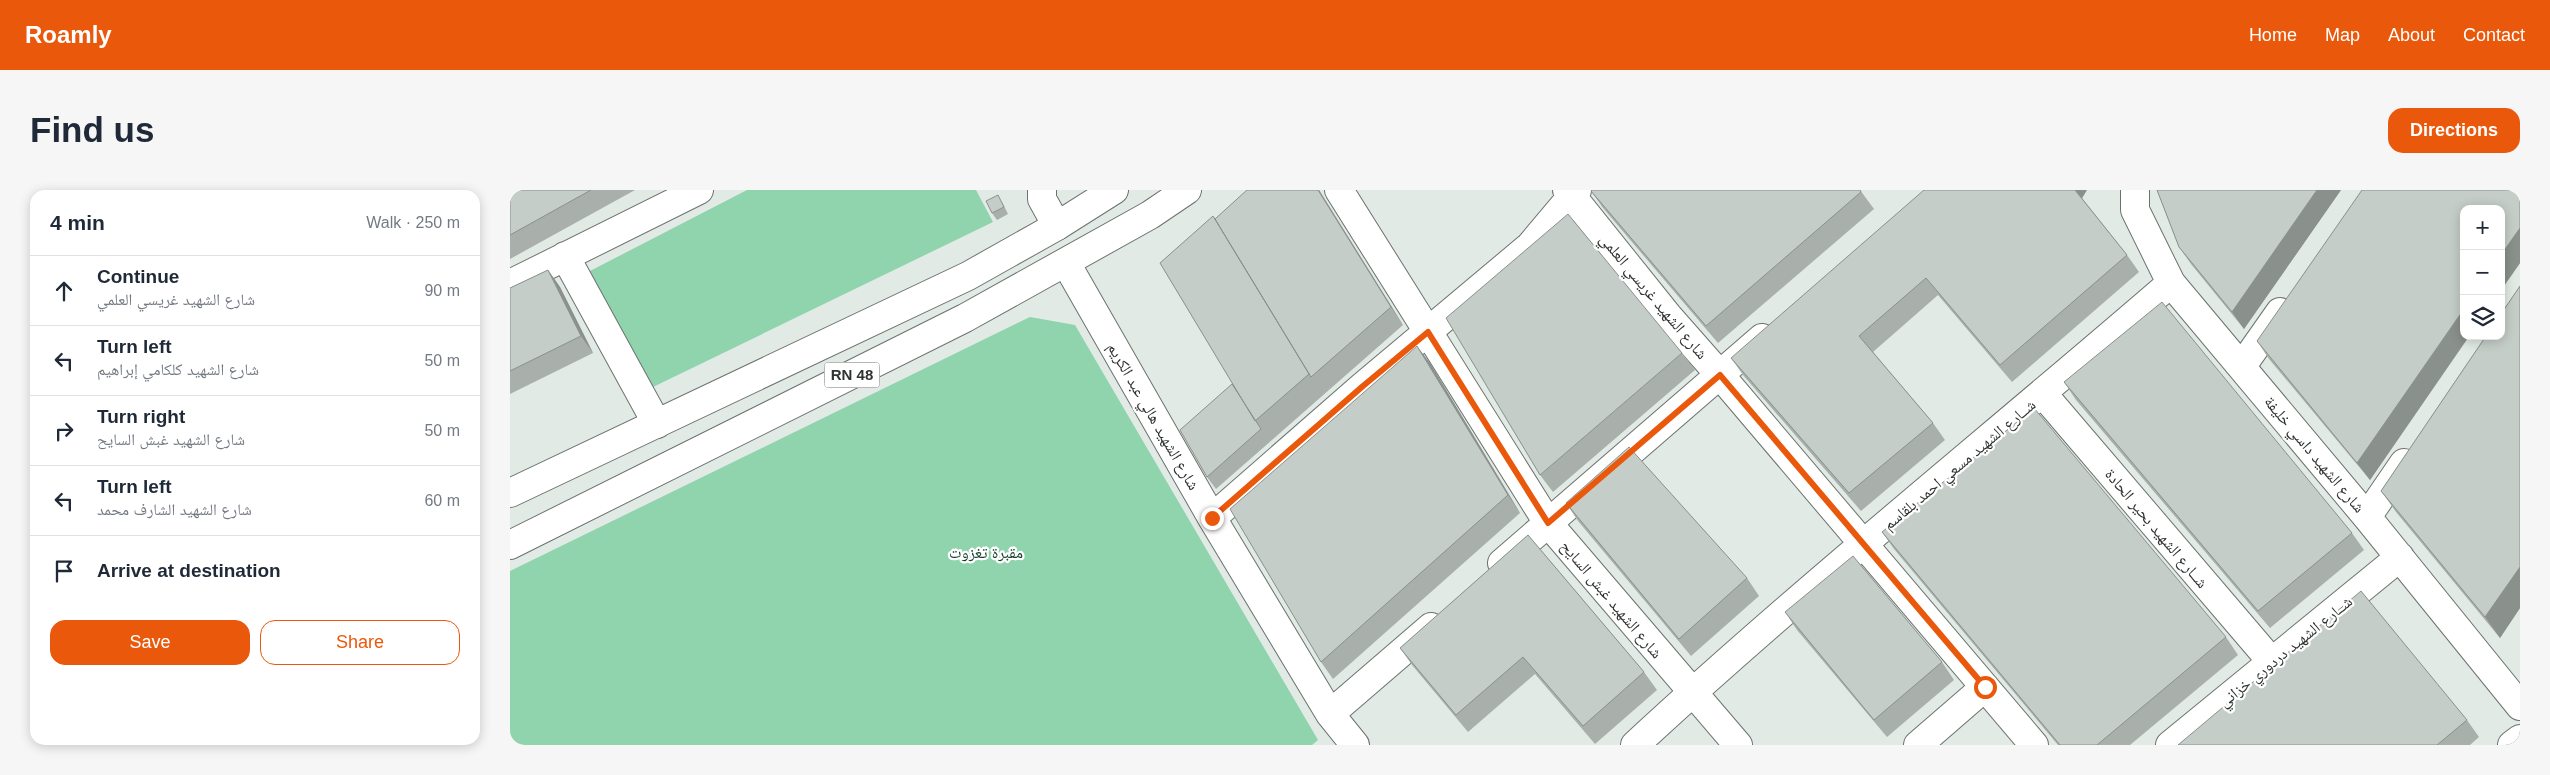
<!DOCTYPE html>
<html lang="en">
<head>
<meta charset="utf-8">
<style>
  :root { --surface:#fff; --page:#f6f6f7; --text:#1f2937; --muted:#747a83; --line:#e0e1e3; --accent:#ea580c }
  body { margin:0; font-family:Helvetica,"Noto Naskh Arabic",sans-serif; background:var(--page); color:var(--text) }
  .controls { position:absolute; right:15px; top:15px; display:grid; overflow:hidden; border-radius:10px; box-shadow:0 2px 12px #0003 }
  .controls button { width:45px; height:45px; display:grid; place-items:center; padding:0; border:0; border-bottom:1px solid var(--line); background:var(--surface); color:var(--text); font:25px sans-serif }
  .stop { position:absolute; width:15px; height:15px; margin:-11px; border:4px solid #ea580c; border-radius:50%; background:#fff }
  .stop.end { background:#ea580c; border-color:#fff; box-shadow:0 1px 5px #0008 }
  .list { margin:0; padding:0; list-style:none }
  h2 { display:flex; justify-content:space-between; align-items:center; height:65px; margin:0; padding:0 20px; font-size:21px }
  h2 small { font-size:16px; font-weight:400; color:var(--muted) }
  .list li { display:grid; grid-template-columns:32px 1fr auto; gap:15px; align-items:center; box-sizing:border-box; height:70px; padding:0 20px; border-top:1px solid var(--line) }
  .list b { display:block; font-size:19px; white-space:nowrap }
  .list p { margin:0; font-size:16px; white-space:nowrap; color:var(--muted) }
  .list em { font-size:16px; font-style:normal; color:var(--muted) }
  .actions { display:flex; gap:10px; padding:15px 20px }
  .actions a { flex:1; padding:11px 0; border:1px solid var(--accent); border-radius:15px; text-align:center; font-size:18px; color:var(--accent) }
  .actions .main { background:var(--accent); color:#fff }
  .icon { flex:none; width:28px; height:28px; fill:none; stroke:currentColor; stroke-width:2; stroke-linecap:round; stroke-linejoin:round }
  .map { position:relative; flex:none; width:2010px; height:555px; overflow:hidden; border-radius:15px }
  header { display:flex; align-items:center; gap:30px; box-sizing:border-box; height:70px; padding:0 25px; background:var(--accent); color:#fff }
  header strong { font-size:24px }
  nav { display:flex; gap:28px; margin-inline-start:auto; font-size:18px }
  .intro { display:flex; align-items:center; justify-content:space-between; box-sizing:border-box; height:120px; padding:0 30px }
  h1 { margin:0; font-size:35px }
  .button { padding:12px 22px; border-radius:15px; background:var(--accent); color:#fff; font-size:18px; font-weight:700 }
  main { display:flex; gap:30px; padding:0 30px }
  aside { flex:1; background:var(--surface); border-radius:15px; box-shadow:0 2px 12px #0003 }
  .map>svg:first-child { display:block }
  .green { fill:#8fd4ad }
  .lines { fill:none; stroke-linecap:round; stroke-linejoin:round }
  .minor-casing { stroke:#6c736f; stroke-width:30 }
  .trunk-casing { stroke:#6c736f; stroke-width:30 }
  .minor { stroke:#fff; stroke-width:28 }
  .trunk { stroke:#fff; stroke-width:28 }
  .wall { fill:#a9b0ac }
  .shaded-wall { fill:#8a908c }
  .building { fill:#c5cdc8; stroke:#8a908c }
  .route { stroke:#ea580c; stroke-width:6 }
  .labels { text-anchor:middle; stroke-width:4.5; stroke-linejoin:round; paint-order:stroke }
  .shield { fill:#fff; stroke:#6d706e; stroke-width:1 }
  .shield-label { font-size:15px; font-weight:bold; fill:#2e3230 }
  .street-label { font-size:16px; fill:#2e3230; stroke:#fff }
  .park-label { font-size:16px; fill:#143e2a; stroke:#fff }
</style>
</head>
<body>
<header>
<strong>Roamly</strong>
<nav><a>Home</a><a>Map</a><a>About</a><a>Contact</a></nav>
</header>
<div class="intro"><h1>Find us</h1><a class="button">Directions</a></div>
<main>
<aside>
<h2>4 min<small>Walk · 250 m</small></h2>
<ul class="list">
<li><svg class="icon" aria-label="ahead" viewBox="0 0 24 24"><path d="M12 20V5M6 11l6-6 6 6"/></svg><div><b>Continue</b><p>شارع الشهيد غريسي العلمي</p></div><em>90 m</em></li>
<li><svg class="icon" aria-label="left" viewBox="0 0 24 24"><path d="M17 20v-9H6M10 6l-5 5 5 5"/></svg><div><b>Turn left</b><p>شارع الشهيد كلكامي إبراهيم</p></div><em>50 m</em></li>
<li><svg class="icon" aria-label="right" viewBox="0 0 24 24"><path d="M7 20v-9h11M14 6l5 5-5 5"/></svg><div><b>Turn right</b><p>شارع الشهيد غبش السايح</p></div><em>50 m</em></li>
<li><svg class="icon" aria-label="left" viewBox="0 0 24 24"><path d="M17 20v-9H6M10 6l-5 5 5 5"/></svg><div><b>Turn left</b><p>شارع الشهيد الشارف محمد</p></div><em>60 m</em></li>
<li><svg class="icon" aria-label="arrive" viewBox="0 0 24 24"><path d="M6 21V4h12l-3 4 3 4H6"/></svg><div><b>Arrive at destination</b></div></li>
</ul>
<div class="actions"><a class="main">Save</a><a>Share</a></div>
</aside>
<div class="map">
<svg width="2010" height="555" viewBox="0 0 2010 555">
  <rect width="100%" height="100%" fill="#e2eae5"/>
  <!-- green -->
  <path class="green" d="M 237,0 L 466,0 L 483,32 L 143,197 L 78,82 Z
    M 520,127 L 565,135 L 808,550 L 802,555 L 0,555 L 0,381 Z"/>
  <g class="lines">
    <!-- minor casing -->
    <g class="minor-casing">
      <path id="minor" d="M 532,0 L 532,9 L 547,36
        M 829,0 L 1038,333 L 1228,555
        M 1057,0 L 1158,126 L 1210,185 L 1524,555
        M 1625,0 L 1625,20 L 1661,93 L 1857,327 L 2010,516
        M 55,66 L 147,234
        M 556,73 L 702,328 L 820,524 L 845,555
        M 0,94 L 189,0
        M 1732,176 L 1770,122
        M 1533,204 L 1762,472
        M 1857,327 L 1894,273
        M 702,328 L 853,196 L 1020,56 L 1067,0
        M 992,373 L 1252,148
        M 820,524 L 921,437
        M 1125,555 C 1298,395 1483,247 1661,93
        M 1408,555 L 1475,497
        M 1660,555 L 1890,367
        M 2002,555 L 2010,549"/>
    </g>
    <!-- trunk casing -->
    <g class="trunk-casing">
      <path id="trunk" d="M 0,303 L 458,86 L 547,36 L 604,0
        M 0,355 L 455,128 L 640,25 L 677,0"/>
    </g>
    <!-- minor -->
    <use href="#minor" class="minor"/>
    <!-- trunk -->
    <use href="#trunk" class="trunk"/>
  </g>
  <!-- wall -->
  <path class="wall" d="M 0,0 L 125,0 L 0,69 Z
    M 809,0 L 893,135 L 706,299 L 697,287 L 722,194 L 705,29 Z
    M 1350,0 L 1364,19 L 1208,153 L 1093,18 L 1081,1 Z
    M 1647,0 L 1831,0 L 1734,139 L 1681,74 L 1669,57 Z
    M 2010,0 L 2010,73 L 1860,290 L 1759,169 L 1747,151 Z
    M 1572,8 L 1617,65 L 1629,82 L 1502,192 L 1428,105 L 1363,162 L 1423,233 L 1435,250 L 1351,321 L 1233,185 L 1221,168 Z
    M 492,12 L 498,24 L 487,30 L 482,23 Z
    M 38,80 L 50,97 L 83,163 L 0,204 L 0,98 Z
    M 2010,96 L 2010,418 L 1990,448 L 1886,322 L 1871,301 Z
    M 1172,163 L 1185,180 L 1043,302 L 1030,285 Z
    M 920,173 L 1010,323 L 823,489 L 811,472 Z
    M 1554,192 L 1842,343 L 1854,360 L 1760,438 L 1566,210 Z
    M 1056,313 L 1237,388 L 1249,406 L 1181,466 L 1068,331 Z
    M 1372,342 L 1716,447 L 1728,465 L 1620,555 L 1548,555 L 1384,359 Z
    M 1018,345 L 1134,482 L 1147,500 L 1085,554 L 1025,484 L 958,542 L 902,475 L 890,458 Z
    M 1275,422 L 1432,472 L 1444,490 L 1377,547 L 1287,440 Z
    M 1957,530 L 1969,547 L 1960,555 L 1668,555 Z"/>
  <!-- shaded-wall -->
  <path class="shaded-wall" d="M 808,0 L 809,0 L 893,135 L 881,117 Z
    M 1564,0 L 1577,0 L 1571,10 Z
    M 1807,0 L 1831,0 L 1734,139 L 1722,122 Z
    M 2010,38 L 2010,73 L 1991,100 L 1991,65 Z
    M 38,80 L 50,97 L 83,163 L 71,146 Z
    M 1954,119 L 1954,146 L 1959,146 L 1860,290 L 1847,273 Z
    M 907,156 L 920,173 L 1010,323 L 998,305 Z
    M 2010,377 L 2010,418 L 1990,448 L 1975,427 Z"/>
  <!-- building -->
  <path class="building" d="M 0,0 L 81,0 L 0,45 Z
    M 737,0 L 808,0 L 881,117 L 801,187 L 705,29 Z
    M 1082,0 L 1350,0 L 1351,2 L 1196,136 L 1081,1 Z
    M 1414,0 L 1565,0 L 1617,65 L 1490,175 L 1416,88 L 1349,146 L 1423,233 L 1339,303 L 1221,168 Z
    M 1647,0 L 1807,0 L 1722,122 L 1669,57 Z
    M 1852,0 L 2010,0 L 2010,38 L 1991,65 L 1991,19 L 1954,19 L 1954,119 L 1847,273 L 1747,151 Z
    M 488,5 L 494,17 L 482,23 L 476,11 Z
    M 1058,24 L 1172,163 L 1030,285 L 936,128 Z
    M 703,26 L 799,184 L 745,231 L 650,73 Z
    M 38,80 L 71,146 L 0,181 L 0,98 Z
    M 2010,96 L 2010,377 L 1975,427 L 1871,301 L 1976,146 L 1991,146 L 1991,124 Z
    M 1652,112 L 1842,343 L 1748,421 L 1554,192 Z
    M 907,156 L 998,305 L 811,472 L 720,319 Z
    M 722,194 L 751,239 L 697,287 L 670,240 Z
    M 1524,218 L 1716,447 L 1587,555 L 1550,555 L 1372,342 Z
    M 1119,257 L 1237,388 L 1169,449 L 1056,313 Z
    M 1018,345 L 1134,482 L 1073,536 L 1013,467 L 946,525 L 890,458 Z
    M 1343,366 L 1432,472 L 1364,530 L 1275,422 Z
    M 1851,401 L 1957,530 L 1927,555 L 1668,555 Z"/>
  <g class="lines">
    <!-- route -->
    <path class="route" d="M 702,328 L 853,196 L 918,142 L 1038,333 L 1210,185 L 1475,497"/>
  </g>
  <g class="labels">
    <!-- shield labels -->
    <rect class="shield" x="314.5" y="172.5" width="55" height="25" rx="4"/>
    <g class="shield-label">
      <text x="342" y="190">RN 48</text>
    </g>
    <!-- street labels -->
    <g class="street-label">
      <text transform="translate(1144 106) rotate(50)" y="6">شارع الشهيد غريسي العلمي</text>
      <text transform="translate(644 226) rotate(60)" y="6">شارع الشهيد هالي عبد الكريم</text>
      <text transform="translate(1805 264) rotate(50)" y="6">شارع الشهيد داسي خليفة</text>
      <text transform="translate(1449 274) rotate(-40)" y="6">شــارع الشهيد مسعي احمد بلقاسم</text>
      <text transform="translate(1647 338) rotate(50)" y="6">شــارع الشهيد بحير الحادة</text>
      <text transform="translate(1102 409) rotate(50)" y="6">شارع الشهيد غبش السايح</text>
      <text transform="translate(1775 461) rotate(-39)" y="6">شــارع الشهيد دردوري خزاني</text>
    </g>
    <!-- park labels -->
    <g class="park-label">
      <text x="476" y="368">مقبرة تغزوت</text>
    </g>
  </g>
</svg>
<div class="controls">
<button>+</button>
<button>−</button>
<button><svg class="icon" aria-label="layers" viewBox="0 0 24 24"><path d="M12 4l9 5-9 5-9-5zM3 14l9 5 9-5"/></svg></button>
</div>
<div class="stop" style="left:1475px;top:497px"></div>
<div class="stop end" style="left:702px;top:328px"></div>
</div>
</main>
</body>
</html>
